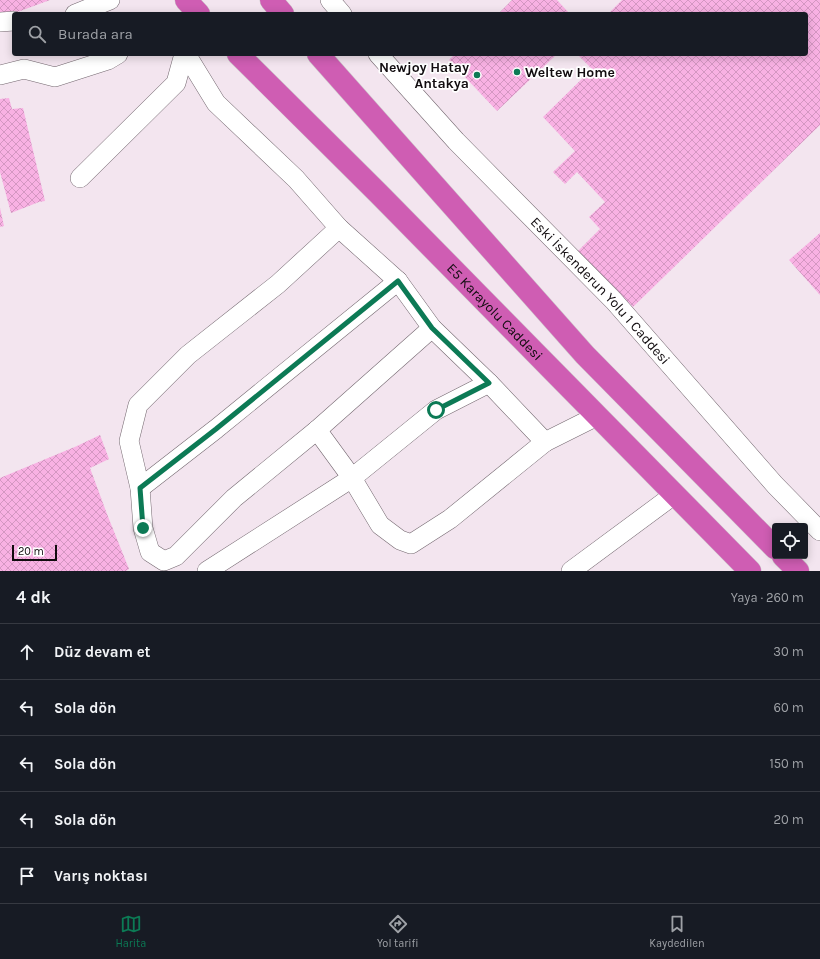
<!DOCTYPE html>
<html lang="tr">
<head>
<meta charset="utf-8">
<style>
  :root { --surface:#171b24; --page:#242831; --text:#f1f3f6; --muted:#9ea1a6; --line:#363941; --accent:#0c7a55 }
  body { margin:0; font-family:Karla,sans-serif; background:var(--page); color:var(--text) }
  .controls { position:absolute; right:12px; bottom:12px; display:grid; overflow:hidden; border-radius:4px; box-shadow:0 2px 10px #0003 }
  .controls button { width:36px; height:36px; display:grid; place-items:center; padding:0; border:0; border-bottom:1px solid var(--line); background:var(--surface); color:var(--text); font:20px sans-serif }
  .scale { position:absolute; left:12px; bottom:10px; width:45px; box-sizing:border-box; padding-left:4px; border:2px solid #110c0f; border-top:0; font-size:11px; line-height:14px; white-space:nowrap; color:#110c0f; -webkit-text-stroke:3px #fff; paint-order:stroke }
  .stop { position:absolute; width:12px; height:12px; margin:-9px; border:3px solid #0c7a55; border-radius:50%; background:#fff }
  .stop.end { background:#0c7a55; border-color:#fff; box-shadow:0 1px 4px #0008 }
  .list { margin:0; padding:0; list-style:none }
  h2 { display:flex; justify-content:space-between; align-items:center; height:52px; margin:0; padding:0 16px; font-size:17px }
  h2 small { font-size:13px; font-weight:400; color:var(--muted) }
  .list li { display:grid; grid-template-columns:26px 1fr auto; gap:12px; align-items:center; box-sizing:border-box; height:56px; padding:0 16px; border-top:1px solid var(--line) }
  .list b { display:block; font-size:15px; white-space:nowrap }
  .list em { font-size:13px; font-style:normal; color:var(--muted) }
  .icon { flex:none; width:22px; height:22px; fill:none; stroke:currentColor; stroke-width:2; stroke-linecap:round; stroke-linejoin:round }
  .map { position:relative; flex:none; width:820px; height:571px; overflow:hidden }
  .search { position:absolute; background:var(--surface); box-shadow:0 2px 10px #0003; left:12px; right:12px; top:12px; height:44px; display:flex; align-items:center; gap:10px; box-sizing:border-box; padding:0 14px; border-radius:4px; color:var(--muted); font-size:15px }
  .sheet { height:332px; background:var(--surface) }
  nav { display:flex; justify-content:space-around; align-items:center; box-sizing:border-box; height:56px; border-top:1px solid var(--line); background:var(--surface); font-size:11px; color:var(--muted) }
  nav a { display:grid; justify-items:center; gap:2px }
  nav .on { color:var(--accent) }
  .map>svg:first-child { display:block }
  .building { fill:url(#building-cross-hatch) }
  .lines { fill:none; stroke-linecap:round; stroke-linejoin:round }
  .minor-casing { stroke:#746870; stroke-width:20 }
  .highway-casing { stroke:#cbcaca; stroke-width:23 }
  .minor { stroke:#fff; stroke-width:19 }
  .highway { stroke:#cf5db3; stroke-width:22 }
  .route { stroke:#0c7a55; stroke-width:5 }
  .poi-dot { fill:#0c7a55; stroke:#fff; stroke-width:1.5 }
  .labels { text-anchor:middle; stroke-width:3.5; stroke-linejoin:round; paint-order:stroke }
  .poi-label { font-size:14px; font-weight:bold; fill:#110c0f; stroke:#fff; text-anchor:end }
  .street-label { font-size:14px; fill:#110c0f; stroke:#fff }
</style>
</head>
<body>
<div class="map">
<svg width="820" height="571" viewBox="0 0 820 571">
  <defs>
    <pattern id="building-cross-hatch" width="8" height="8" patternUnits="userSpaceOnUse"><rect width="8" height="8" fill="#f8b1e3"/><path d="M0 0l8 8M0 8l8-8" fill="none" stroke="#d497c2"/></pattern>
  </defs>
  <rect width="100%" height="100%" fill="#f3e5ef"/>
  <!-- building -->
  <path class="building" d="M 0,0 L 50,0 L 4,17 L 0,13 Z
    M 512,0 L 557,0 L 570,14 L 498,14 Z
    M 622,0 L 820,0 L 820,125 L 633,307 L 578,251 L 600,229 L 589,217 L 605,202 L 577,172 L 565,184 L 553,172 L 575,151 L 543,117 L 592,69 L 577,54 L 806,54 L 806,14 L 608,14 Z
    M 455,54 L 557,54 L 497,111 L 449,60 Z
    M 9,98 L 12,109 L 23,108 L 45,201 L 39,202 L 11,213 L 0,172 L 0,99 Z
    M 0,208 L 4,226 L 0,227 Z
    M 820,233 L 820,295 L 789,260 Z
    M 100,435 L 109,459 L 90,468 L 107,514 L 129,569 L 126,571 L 0,571 L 0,478 L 77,446 Z"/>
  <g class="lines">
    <!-- minor casing -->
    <g class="minor-casing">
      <g id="minor">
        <path d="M 330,0 L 342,14"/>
        <path d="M 75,14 L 110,0"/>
        <path d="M 0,22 L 14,21"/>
        <path d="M 186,54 L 216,103 L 296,179 L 339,228 L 398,281 L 432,328 L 489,383 L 545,442 L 597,416"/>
        <path id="s1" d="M 378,54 L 456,141 L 614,301 L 775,485 L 820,531"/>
        <path d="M 0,75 L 24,69 L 55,77 L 108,60 L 118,54"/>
        <path d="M 80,178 L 176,83 L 184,54"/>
        <path d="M 339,228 L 278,284 L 188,355 L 138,405 L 129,441 L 140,488 L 143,528 L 150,552 L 164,561 L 176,556 L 234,498 L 317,430 L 432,328"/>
        <path d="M 317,430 L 352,478 L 380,525 L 400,540 L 411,544 L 450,519 L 545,442"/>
        <path d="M 140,488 L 216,429 L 398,281"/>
        <path d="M 207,571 L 352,478 L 436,410 L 489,383"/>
        <path d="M 571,571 L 675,494"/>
      </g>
    </g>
    <!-- highway casing -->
    <g class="highway-casing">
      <g id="highway">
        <path d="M 186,0 L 199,14"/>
        <path d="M 271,0 L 283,14"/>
        <path id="s2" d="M 238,54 L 378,193 L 750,571"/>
        <path d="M 318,54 L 585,355 L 775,548"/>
        <path d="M 783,556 L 798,571"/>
      </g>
    </g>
    <!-- minor -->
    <use href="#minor" class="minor"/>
    <!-- highway -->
    <use href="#highway" class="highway"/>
  </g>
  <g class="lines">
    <!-- route -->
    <path class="route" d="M 143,528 L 140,488 L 216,429 L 398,281 L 432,328 L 489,383 L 436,410"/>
  </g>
  <!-- markers -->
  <g class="poi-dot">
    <circle cx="517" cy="72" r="4"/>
    <circle cx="477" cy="75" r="4"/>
  </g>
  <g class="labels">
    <!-- poi labels -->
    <g class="poi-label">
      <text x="469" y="72">Newjoy Hatay<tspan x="469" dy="16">Antakya</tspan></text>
      <text x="525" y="77" text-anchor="start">Weltew Home</text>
    </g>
    <!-- street labels -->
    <g class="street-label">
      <text dy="5" stroke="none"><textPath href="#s1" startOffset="325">Eski İskenderun Yolu 1 Caddesi</textPath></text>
      <text dy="5" stroke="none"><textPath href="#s2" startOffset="364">E5 Karayolu Caddesi</textPath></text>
    </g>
  </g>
</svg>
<div class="controls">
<button><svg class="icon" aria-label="locate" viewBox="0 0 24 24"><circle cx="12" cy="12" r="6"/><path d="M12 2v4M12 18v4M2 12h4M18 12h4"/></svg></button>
</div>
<div class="scale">20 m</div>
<div class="stop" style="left:436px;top:410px"></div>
<div class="stop end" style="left:143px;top:528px"></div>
<div class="search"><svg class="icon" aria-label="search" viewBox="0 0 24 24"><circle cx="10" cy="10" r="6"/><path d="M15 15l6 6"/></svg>Burada ara</div>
</div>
<section class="sheet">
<h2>4 dk<small>Yaya · 260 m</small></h2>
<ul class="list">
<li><svg class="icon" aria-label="ahead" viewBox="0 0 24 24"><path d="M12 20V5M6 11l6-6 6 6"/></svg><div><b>Düz devam et</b></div><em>30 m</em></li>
<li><svg class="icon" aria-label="left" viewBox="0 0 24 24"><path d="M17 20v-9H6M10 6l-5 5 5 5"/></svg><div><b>Sola dön</b></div><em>60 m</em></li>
<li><svg class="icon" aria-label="left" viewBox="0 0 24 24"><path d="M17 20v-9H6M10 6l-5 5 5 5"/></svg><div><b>Sola dön</b></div><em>150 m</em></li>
<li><svg class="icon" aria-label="left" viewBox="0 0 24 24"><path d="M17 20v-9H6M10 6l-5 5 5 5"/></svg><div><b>Sola dön</b></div><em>20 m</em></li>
<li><svg class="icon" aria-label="arrive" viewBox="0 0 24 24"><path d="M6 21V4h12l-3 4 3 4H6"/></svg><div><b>Varış noktası</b></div></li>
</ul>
</section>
<nav>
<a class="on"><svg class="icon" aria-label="map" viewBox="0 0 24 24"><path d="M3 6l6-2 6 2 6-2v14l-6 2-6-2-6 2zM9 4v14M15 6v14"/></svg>Harita</a>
<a><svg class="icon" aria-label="directions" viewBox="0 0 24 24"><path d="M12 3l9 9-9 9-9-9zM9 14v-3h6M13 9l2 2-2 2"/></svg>Yol tarifi</a>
<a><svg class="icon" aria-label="saved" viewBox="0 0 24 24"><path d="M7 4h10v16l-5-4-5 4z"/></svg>Kaydedilen</a>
</nav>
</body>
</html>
